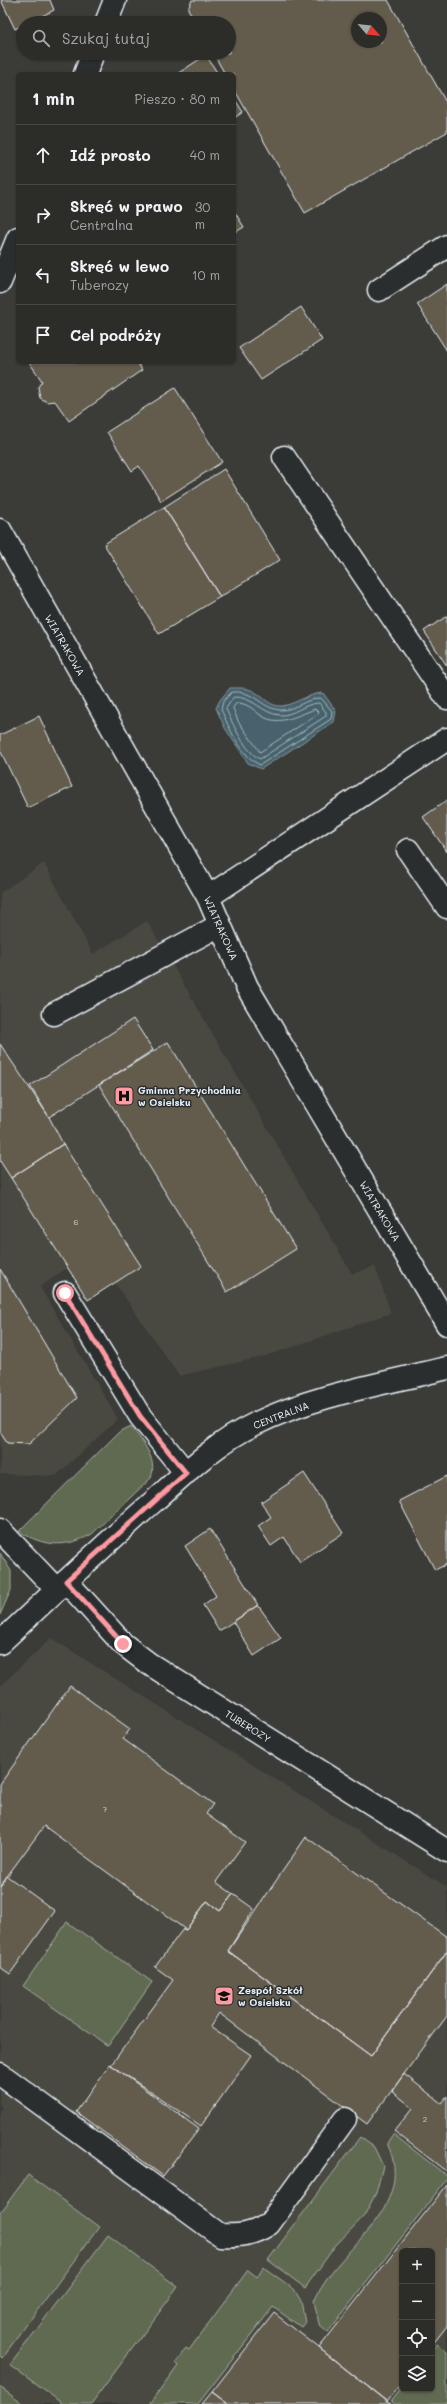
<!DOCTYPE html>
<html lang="pl">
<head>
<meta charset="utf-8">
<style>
  :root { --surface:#2c2c29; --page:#383835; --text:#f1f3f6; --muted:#a6a7a8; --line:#484846 }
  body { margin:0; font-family:Mali,sans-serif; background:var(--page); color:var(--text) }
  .controls { position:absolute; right:12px; bottom:12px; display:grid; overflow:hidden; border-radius:6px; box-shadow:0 1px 3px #0004 }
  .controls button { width:36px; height:36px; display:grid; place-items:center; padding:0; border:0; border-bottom:1px solid var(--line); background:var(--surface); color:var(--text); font:20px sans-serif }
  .compass { position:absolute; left:351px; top:12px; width:36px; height:36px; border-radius:50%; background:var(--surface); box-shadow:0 1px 3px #0004; rotate:118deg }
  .stop { position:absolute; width:12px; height:12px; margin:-9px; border:3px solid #ff9aa2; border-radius:50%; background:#fff }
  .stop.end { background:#ff9aa2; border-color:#fff; box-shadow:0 1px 4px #0008 }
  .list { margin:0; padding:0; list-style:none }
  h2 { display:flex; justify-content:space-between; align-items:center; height:52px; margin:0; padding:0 16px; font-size:17px }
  h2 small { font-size:13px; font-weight:400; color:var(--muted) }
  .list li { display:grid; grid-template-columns:26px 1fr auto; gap:12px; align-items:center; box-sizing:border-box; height:60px; padding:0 16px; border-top:1px solid var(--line) }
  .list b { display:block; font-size:15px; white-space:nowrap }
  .list p { margin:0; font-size:13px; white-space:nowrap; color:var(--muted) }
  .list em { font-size:13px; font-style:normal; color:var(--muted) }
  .icon { flex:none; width:22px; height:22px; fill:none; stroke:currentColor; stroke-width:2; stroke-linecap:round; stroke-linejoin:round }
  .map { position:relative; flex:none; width:447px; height:2404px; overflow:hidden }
  .search { position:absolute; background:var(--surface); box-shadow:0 1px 3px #0004; left:16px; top:16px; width:220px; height:44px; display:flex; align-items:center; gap:10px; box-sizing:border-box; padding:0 14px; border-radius:22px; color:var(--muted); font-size:15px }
  .panel { position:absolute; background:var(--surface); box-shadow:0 1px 3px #0004; left:16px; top:72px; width:220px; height:292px; border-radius:6px }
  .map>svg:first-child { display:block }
  .built { fill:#4a4842; fill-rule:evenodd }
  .green { fill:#616a51; stroke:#a4aea4 }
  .water { fill:#47626c; stroke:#879ba4 }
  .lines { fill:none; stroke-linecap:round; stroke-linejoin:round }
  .shore { stroke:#a8b8c0; stroke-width:1 }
  .building { fill:#645c4d; stroke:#e8f1f8; fill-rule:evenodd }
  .minor-casing { stroke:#e8f1f8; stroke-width:25 }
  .minor { stroke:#2a2d2e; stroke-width:22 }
  .route { stroke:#ff9aa2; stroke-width:5 }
  .labels { text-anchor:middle; stroke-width:3; stroke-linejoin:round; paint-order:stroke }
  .number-label { font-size:8px; fill:#c7cccd }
  .street-label { font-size:10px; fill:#e8f1f8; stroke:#2a2d2e }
  .poi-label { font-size:10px; font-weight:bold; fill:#e8f1f8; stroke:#2a2d2e; text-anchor:start }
</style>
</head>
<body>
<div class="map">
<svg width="447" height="2404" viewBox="0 0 447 2404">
  <rect width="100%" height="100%" fill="#3b3b37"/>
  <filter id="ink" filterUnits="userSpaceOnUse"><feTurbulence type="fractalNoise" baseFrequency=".025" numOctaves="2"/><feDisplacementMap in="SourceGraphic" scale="8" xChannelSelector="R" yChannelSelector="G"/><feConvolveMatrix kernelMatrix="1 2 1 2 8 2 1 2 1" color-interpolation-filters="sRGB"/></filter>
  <g filter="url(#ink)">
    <!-- built -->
    <path class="built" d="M 44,863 L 93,954 L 147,921 L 352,1274 L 375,1266 L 391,1313 L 266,1356 L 179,1376 L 115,1283 L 88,1300 L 67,1268 L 40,1287 L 118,1419 L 56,1476 L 0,1474 L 0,893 Z
      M 51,1638 L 447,1887 L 447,2404 L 0,2404 L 0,2111 L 2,2107 L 0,2105 L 0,1686 ZM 402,2251 L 432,2251 L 432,2389 L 402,2389 Z"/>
    <!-- green -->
    <path class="green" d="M 131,1426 C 142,1442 158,1458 151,1478 L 92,1534 C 67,1548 43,1547 19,1531 L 119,1432 Z
      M 0,1553 L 11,1571 L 11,1590 L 0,1615 Z
      M 67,1922 L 152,1982 L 108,2046 L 23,1986 Z
      M 393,2134 L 447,2176 L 447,2179 L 328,2332 L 319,2324 L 314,2301 C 336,2247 419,2210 387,2143 Z
      M 360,2137 L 374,2147 L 383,2166 L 376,2193 L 364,2216 L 335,2246 L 305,2288 L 268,2260 Z
      M 28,2175 L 99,2227 L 2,2358 L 0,2356 L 0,2213 Z
      M 108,2235 L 178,2287 L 91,2404 L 63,2404 L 10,2365 Z
      M 263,2267 L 294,2289 L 301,2301 L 305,2322 L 301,2327 L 273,2307 L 198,2404 L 150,2404 L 178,2366 L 175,2363 L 186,2348 L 189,2350 L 248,2270 L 257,2277 Z
      M 437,2344 L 447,2352 L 447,2404 L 393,2404 L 391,2402 L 402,2388 L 432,2389 L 432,2350 Z
      M 0,2387 L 23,2404 L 0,2404 Z"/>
    <!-- water -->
    <path class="water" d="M 230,688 C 239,688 247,687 255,692 C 264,697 270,707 282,706 C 296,704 307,694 323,693 L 336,711 L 334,722 L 261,769 L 248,763 L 225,728 L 216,708 L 220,700 Z"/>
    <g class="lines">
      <!-- shore -->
      <path class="shore" d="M 232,692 C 255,690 260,708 280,710 C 294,711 307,698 321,698 L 332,711 L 331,719 L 260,765 C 241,756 229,728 221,709 L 223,702 Z
        M 234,697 C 253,696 262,714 280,715 C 293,716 305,703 319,703 L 326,712 L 326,716 L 260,759 C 246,753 232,723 226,709 Z
        M 237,703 C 246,703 252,708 259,714 C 277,728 296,716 315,709 L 319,713 L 260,752 L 238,721 L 233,708 Z"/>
    </g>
    <!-- building -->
    <path class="building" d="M 1,0 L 50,0 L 54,10 L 28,23 L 23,23 L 23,25 L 15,29 Z
      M 192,0 L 388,0 L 447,104 L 447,132 L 305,213 L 234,89 L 234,74 L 225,74 L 213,53 L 229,53 L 229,23 L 196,23 L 188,9 ZM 357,18 L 381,18 L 381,42 L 357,42 Z
      M 206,55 L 218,74 L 177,74 Z
      M 234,98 L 243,112 L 234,118 Z
      M 234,211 L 244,227 L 234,233 Z
      M 447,284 L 447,351 L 417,304 Z
      M 301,307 L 322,340 L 261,380 L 239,348 Z
      M 29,362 L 137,362 L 142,370 L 69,421 L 55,401 L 47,402 L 40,398 L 38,387 L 42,381 Z
      M 175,388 L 222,462 L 161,501 L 139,466 L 132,471 L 107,432 Z
      M 224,469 L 280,560 L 220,597 L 164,507 Z
      M 164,507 L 220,597 L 159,634 L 104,544 Z
      M 447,616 L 447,666 L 424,631 Z
      M 39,716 L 72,787 L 28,808 L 0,750 L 0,735 Z
      M 447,800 L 447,852 L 423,817 Z
      M 133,1019 L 153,1050 L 49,1117 L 30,1086 Z
      M 168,1042 L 296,1249 L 227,1292 L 99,1085 Z
      M 0,1044 L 49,1117 L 63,1144 L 11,1178 L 0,1161 Z
      M 63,1144 L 141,1266 L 88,1300 L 11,1178 Z
      M 0,1269 L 77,1398 L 29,1444 L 7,1443 L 0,1432 Z
      M 304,1473 L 343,1533 L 300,1562 L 284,1537 L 271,1546 L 258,1526 L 271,1517 L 261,1502 Z
      M 447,1476 L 447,1564 L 435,1570 L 399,1501 Z
      M 210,1529 L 258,1605 L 219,1631 L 203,1605 L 216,1596 L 185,1546 Z
      M 258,1605 L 281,1638 L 254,1656 L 233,1622 Z
      M 70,1686 L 130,1729 L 123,1739 L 213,1804 L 206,1814 L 245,1842 L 216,1882 L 233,1894 L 220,1911 L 207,1901 L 186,1930 L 44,1826 L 0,1886 L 0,1784 Z
      M 306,1837 L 447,1937 L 447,1951 L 371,2056 L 228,1951 Z
      M 7,1876 L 55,1911 L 10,1974 L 0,1967 L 0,1886 Z
      M 233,1894 L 254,1909 L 228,1951 L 371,2056 L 447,1951 L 447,2016 L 367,2124 L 219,2013 L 210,2027 L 251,2055 L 201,2126 L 111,2065 L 173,1980 L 155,1967 L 183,1929 L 186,1930 L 207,1901 L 220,1911 Z
      M 110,2064 L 199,2129 L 163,2176 L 76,2112 Z
      M 404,2074 L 441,2103 L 447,2096 L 447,2172 L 394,2131 L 413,2108 L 392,2091 Z
      M 447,2185 L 447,2326 L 432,2345 L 432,2251 L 402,2251 L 402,2383 L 387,2402 L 319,2348 Z
      M 274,2313 L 319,2348 L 390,2404 L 228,2404 L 212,2392 Z
      M 212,2392 L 228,2404 L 202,2404 Z"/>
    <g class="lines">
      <!-- minor casing -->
      <g class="minor-casing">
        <path id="minor" d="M 106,23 L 115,0
          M 85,74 L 93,53
          M 0,282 L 18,238
          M 379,290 L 447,246
          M 284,457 L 447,698
          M 0,530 L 208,897 L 247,987 L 447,1324
          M 408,850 L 447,907
          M 208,897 L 447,739
          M 54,1014 L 220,925
          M 65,1293 L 140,1416 L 186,1473
          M 0,1530 L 57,1590
          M 66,1581 L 123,1644 L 148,1663 L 447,1851
          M 0,1643 C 51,1595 102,1547 154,1501 C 185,1473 217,1442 255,1424 C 314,1395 383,1384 447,1368
          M 0,2074 L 220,2235 C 240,2236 252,2235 269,2224 L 345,2119"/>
      </g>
      <!-- minor -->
      <use href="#minor" class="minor"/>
    </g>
  </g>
  <g class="lines" filter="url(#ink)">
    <!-- route -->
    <path class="route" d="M 65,1293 L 140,1416 L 186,1473 L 66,1581 L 123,1644"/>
  </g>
  <!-- icons -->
  <defs>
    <g id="hospital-square" transform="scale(1)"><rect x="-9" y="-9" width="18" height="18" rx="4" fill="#ff9aa2" stroke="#2a2d2e"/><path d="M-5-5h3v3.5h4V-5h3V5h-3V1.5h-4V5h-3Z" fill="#111"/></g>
    <g id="school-square" transform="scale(1)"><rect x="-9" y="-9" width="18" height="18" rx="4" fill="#ff9aa2" stroke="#2a2d2e"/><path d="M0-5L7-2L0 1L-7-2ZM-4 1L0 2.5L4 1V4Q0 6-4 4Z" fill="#111"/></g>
  </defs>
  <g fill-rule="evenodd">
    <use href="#hospital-square" x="124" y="1096"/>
    <use href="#school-square" x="224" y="1996"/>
  </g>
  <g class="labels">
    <!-- number labels -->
    <g class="number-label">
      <text x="76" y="1225">6</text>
      <text x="105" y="1812">7</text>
      <text x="425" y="2122">2</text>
    </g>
    <!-- street labels -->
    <g class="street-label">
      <text transform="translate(65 645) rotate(60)" y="4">WIATRAKOWA</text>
      <text transform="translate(221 928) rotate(66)" y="4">WIATRAKOWA</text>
      <text transform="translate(380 1211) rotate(59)" y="4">WIATRAKOWA</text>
      <text transform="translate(281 1415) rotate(-21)" y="4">CENTRALNA</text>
      <text transform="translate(248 1726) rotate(32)" y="4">TUBEROZY</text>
    </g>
    <!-- poi labels -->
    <g class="poi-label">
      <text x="138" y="1094">Gminna Przychodnia<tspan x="138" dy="12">w Osielsku</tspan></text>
      <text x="238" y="1994">Zespół Szkół<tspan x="238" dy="12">w Osielsku</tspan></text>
    </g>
  </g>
</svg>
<div class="controls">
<button>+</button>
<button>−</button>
<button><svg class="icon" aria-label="locate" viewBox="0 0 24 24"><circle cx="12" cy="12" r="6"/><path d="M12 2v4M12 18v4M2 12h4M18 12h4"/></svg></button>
<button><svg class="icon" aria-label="layers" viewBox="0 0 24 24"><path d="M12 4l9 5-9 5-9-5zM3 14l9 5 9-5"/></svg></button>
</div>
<svg class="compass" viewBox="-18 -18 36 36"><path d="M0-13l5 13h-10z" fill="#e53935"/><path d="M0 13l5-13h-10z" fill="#a6a7a8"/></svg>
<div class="stop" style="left:65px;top:1293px"></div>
<div class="stop end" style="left:123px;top:1644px"></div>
<div class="search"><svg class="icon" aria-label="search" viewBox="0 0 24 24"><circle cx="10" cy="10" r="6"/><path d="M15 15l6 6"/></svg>Szukaj tutaj</div>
<section class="panel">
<h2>1 min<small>Pieszo · 80 m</small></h2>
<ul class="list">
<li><svg class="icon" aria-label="ahead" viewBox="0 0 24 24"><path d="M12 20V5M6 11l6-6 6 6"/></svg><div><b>Idź prosto</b></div><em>40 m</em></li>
<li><svg class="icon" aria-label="right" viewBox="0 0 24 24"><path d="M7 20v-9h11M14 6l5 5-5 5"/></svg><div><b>Skręć w prawo</b><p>Centralna</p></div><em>30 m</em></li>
<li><svg class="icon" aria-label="left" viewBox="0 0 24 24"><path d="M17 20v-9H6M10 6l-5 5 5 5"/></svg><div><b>Skręć w lewo</b><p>Tuberozy</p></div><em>10 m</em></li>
<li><svg class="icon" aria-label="arrive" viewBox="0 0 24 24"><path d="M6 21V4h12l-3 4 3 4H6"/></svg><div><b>Cel podróży</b></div></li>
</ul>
</section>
</div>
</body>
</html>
